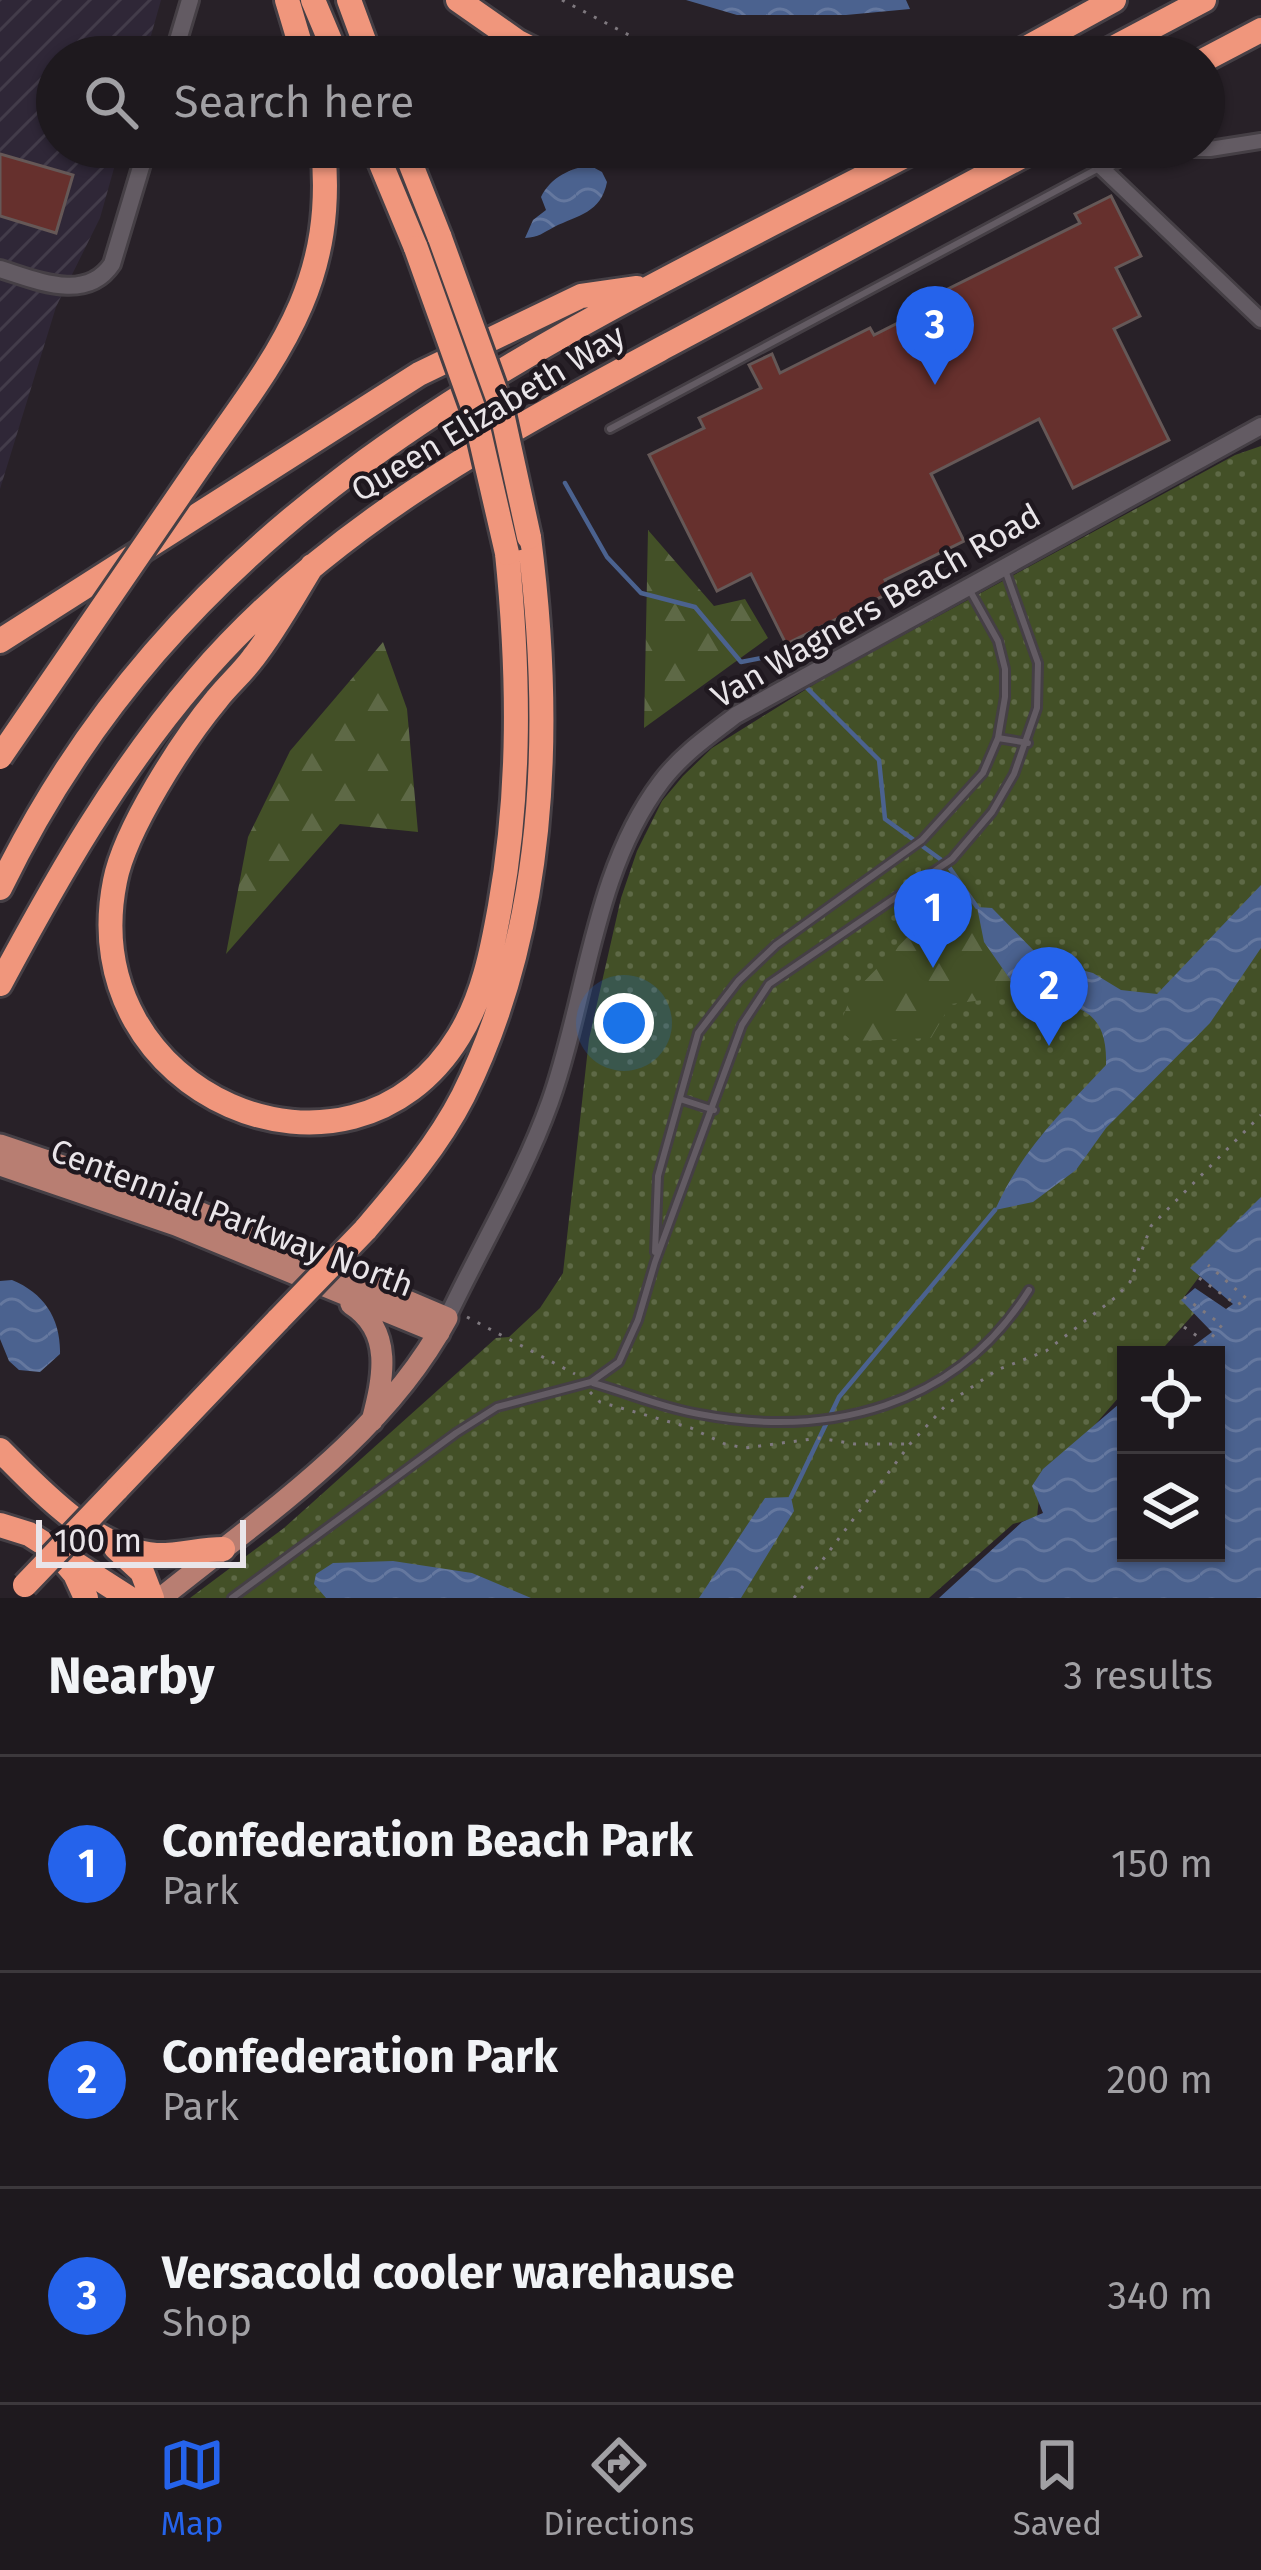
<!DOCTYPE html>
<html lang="en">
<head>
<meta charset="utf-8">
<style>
	:root { --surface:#1e191e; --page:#2b262b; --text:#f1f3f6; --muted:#a1a0a4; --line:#3c383c; --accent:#2563eb }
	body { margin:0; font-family:"Fira Sans",sans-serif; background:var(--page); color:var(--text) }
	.controls { position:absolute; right:36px; bottom:36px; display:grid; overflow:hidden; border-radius:0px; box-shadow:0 3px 9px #0004 }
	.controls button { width:108px; height:108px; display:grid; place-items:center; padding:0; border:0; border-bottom:3px solid var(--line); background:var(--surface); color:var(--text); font:60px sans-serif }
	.scale { position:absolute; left:36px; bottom:30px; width:210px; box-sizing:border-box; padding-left:12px; border:6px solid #e9e5e9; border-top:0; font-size:33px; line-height:42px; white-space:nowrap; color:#e9e5e9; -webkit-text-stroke:9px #1f181f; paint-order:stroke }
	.you { position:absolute; left:624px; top:1023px; width:42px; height:42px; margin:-30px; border:9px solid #fff; border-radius:50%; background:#1a73e8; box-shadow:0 0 0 18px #1a73e833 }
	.badge { display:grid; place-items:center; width:78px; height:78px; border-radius:50%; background:var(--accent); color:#fff; font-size:39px; font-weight:700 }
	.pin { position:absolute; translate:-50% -99px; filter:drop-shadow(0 3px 6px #0008) }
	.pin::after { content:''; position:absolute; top:63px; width:42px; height:36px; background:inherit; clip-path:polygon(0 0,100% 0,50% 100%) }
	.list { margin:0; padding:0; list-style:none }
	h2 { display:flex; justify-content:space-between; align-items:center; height:156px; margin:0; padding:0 48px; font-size:51px }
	h2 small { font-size:39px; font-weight:400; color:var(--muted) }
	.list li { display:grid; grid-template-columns:78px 1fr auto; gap:36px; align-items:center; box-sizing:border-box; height:216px; padding:0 48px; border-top:3px solid var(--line) }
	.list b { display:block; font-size:45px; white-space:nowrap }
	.list p { margin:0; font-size:39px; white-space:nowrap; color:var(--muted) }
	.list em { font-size:39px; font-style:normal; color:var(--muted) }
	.icon { flex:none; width:66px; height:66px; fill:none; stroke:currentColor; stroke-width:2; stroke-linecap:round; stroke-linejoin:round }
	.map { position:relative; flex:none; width:1261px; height:1598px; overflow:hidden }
	.search { position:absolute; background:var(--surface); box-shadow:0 3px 9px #0004; left:36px; right:36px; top:36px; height:132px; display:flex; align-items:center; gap:30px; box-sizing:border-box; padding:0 42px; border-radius:66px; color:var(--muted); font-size:45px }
	.sheet { height:804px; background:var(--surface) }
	nav { display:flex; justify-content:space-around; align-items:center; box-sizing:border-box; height:168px; border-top:3px solid var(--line); background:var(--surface); font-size:33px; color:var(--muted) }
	nav a { display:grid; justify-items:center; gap:6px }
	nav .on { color:var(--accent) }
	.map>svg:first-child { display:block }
</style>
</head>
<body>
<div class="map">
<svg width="1261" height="1598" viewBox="0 0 1261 1598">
	<defs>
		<pattern id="industrial-furrows" width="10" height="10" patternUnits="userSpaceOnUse" patternTransform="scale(3)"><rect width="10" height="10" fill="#2f2737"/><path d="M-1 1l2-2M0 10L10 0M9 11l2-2" fill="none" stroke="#433c4a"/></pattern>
		<pattern id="grass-dots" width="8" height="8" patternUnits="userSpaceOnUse" patternTransform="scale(3)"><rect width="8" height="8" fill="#435027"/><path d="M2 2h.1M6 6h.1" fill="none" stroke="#5e6946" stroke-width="1.8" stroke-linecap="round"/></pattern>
		<pattern id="forest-firs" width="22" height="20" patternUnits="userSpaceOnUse" patternTransform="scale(3)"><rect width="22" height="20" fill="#435027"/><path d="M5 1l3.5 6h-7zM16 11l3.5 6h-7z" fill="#5e6946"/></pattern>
		<pattern id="water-waves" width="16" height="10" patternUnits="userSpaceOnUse" patternTransform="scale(3)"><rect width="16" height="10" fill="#4b628f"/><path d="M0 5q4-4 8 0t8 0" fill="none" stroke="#65789f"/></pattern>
	</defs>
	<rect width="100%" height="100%" fill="#282128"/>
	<path fill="url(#industrial-furrows)" d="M0,0H161L145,57H57V147H120L100,218L56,307L0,489Z"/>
	<path fill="url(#grass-dots)" d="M1261,446V1212L1208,1265L1184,1297L1198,1309L1157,1355H1126V1389L1040,1488L1037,1517L1013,1524L929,1598H190L284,1528L496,1338L509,1337L540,1308L563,1273L589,1039L621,898L637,851L662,801L683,776L712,748L826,677L1235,455Z"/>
	<path fill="url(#forest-firs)" d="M648,530L714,606L745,599L768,638L644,728Z
		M383,642L407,709L418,832L340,824L226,954L248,837L290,751Z
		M977,907L984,942L1021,995L951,1004L931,1038L852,1041L838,1029L852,994L924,920Z"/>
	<path fill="url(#water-waves)" d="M686,0H906L910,9L846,15H737Z
		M591,166L602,172L607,182C601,213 578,215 554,227C543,233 539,237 525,238L533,220L546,210L541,197C550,178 571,167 591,166Z
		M1261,885V948L1210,1023L1106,1128L1076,1170L1033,1202L995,1210C1022,1149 1061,1113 1106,1065C1108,1002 1070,1006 1021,995L984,942L977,907L992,908L1043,960L1093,973L1121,990L1157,994Z
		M1261,1197V1598H939L1022,1522L1043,1513L1032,1486L1043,1469L1126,1398V1553H1216V1355H1181L1212,1332L1181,1300L1195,1288L1226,1309L1233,1304L1190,1268Z
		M12,1280C44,1293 61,1319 60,1354L40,1372L19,1370L9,1361L0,1339V1281Z
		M791,1497L794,1511L741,1598H699L765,1498Z
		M393,1561L472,1573L531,1598H326L314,1584L316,1574L333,1563Z"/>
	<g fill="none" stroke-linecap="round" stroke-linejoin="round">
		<path stroke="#4b628f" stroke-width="4.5" d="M565,483L607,557L641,593L695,607L741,662L777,655L796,676
			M804,685L879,760L885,819L947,864L977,907
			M791,1497L839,1397L995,1210"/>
	</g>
	<path fill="#66302d" stroke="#655857" stroke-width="3" d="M0,154L73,175L56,233L0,216Z
		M1111,196L1141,256L1116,268L1140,316L1114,329L1169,440L1073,488L1039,419L931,474L964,541L885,580L891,592L786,644L751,574L717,591L649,455L704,428L699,418L761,388L749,365L772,354L780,373L870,328L874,335L947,298L944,291L1080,223L1075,214Z"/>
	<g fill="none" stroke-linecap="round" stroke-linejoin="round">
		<defs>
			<path id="service" d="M610,429L1099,168
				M998,738L1028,743
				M680,1099L714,1110
				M655,1252L658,1176L698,1033L738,981L776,945L922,840L983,773L998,738L1005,697V669L998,641L969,589
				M593,1383C628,1393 663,1408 699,1414C829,1439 956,1407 1029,1290
				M232,1598L456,1433L497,1407L591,1382L619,1362L638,1320L655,1262L742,1025L769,984L952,859L992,812L1014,774L1037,708L1038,663L1005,570"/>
			<path id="minor" d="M1261,141L1210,149H1140L1101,167L1261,320"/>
			<path id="tertiary" d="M173,57L190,0
				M0,269C36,280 86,303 112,264L147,147
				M447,1318C481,1246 523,1177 550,1102C587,998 593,872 661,782C681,755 710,735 736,715L1261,426"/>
			<path id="primary" d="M0,1145L196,1211L447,1318C383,1437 265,1514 161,1598
				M0,1165L176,1225L439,1333
				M351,1304C394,1331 383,1379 372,1421"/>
			<path id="motorway" d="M287,0L304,57
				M313,0L337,57
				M349,0L370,57
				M458,0L518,42L548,57
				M1010,57L1114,0
				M1096,57L1204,0
				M1204,60L1261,30
				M374,147L416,248
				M404,147L440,238
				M200,465C275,358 337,287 323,147
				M312,566C293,597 275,630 253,658C242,673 228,685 217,699C183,740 125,829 115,881C72,1095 350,1214 459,1036C483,997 492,951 500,906C521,788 519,672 507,553
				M0,641L419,374L581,296L637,288
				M0,888C193,490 552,339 922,147
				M0,984C58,876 117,772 197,679C328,526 495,438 670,344C793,278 916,212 1039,147
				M365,1230C401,1188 438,1145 463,1096C548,925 553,723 529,537
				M0,1450C41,1491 95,1550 156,1555C178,1556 200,1549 223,1549
				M116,1490L279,1319
				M0,1525L29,1534L129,1598
				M116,1548L142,1572L152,1598
				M63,1560L75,1574L86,1598"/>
		</defs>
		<use href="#service" stroke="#453f45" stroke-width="12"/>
		<use href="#minor" stroke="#453f45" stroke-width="20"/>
		<use href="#tertiary" stroke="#453f45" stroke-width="22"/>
		<use href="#primary" stroke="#453f45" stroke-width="27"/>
		<use href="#motorway" stroke="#453f45" stroke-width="30"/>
		<path stroke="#7f797f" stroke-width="3" stroke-dasharray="3 9" stroke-linecap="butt" d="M562,0L644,43L686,57
			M1199,1278L1237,1305L1247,1299L1208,1265
			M467,1317L575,1374
			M1184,1327L1207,1343L1222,1325L1184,1297
			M590,1392L600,1402L691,1428L725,1444L745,1448L819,1438L855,1444H909
			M794,1598L910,1444L947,1404L997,1370L1046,1351L1116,1297L1130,1282L1151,1226L1261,1115"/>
		<use href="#service" stroke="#635b63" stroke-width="6"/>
		<use href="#minor" stroke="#635b63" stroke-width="14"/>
		<use href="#tertiary" stroke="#635b63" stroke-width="16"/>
		<use href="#primary" stroke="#b87e72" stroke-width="21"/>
		<use href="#motorway" stroke="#f0967c" stroke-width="24"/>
		<defs>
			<path id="motorway-bridge" d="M440,238L500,404L529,537
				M416,248L474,410L507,553
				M0,757L200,465
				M279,1319L365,1230
				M25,1585L116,1490"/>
		</defs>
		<use href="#motorway-bridge" stroke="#453f45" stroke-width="30" stroke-linecap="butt"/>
		<use href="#motorway-bridge" stroke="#f0967c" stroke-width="24"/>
	</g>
	<g text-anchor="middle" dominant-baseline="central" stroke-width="9" stroke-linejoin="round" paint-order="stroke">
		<g font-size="33" fill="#e9e5e9" stroke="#1f181f">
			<text transform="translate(488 413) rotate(-31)">Queen Elizabeth Way</text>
			<text transform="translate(876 606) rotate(-30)">Van Wagners Beach Road</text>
			<text transform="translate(232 1218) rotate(21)">Centennial Parkway North</text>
		</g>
	</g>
</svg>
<div class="controls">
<button><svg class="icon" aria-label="locate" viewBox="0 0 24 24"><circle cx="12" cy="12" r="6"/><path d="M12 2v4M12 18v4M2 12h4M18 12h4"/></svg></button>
<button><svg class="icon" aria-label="layers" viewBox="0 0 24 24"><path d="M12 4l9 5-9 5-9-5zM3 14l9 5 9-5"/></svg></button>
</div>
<div class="scale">100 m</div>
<div class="you"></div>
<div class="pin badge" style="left:933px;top:968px">1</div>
<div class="pin badge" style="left:1049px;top:1046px">2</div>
<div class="pin badge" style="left:935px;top:385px">3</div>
<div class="search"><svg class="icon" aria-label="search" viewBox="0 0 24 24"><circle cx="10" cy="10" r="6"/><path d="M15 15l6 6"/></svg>Search here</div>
</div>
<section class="sheet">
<h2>Nearby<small>3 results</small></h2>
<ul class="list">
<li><span class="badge">1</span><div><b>Confederation Beach Park</b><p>Park</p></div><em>150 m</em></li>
<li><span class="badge">2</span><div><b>Confederation Park</b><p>Park</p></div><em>200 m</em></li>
<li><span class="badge">3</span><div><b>Versacold cooler warehause</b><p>Shop</p></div><em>340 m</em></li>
</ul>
</section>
<nav>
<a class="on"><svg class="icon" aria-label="map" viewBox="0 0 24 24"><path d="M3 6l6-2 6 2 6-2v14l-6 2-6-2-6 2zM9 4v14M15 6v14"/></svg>Map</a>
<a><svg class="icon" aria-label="directions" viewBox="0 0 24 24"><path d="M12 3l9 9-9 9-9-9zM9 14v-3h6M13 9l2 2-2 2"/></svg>Directions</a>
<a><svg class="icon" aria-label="saved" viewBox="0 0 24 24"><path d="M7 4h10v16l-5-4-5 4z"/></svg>Saved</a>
</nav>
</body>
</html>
